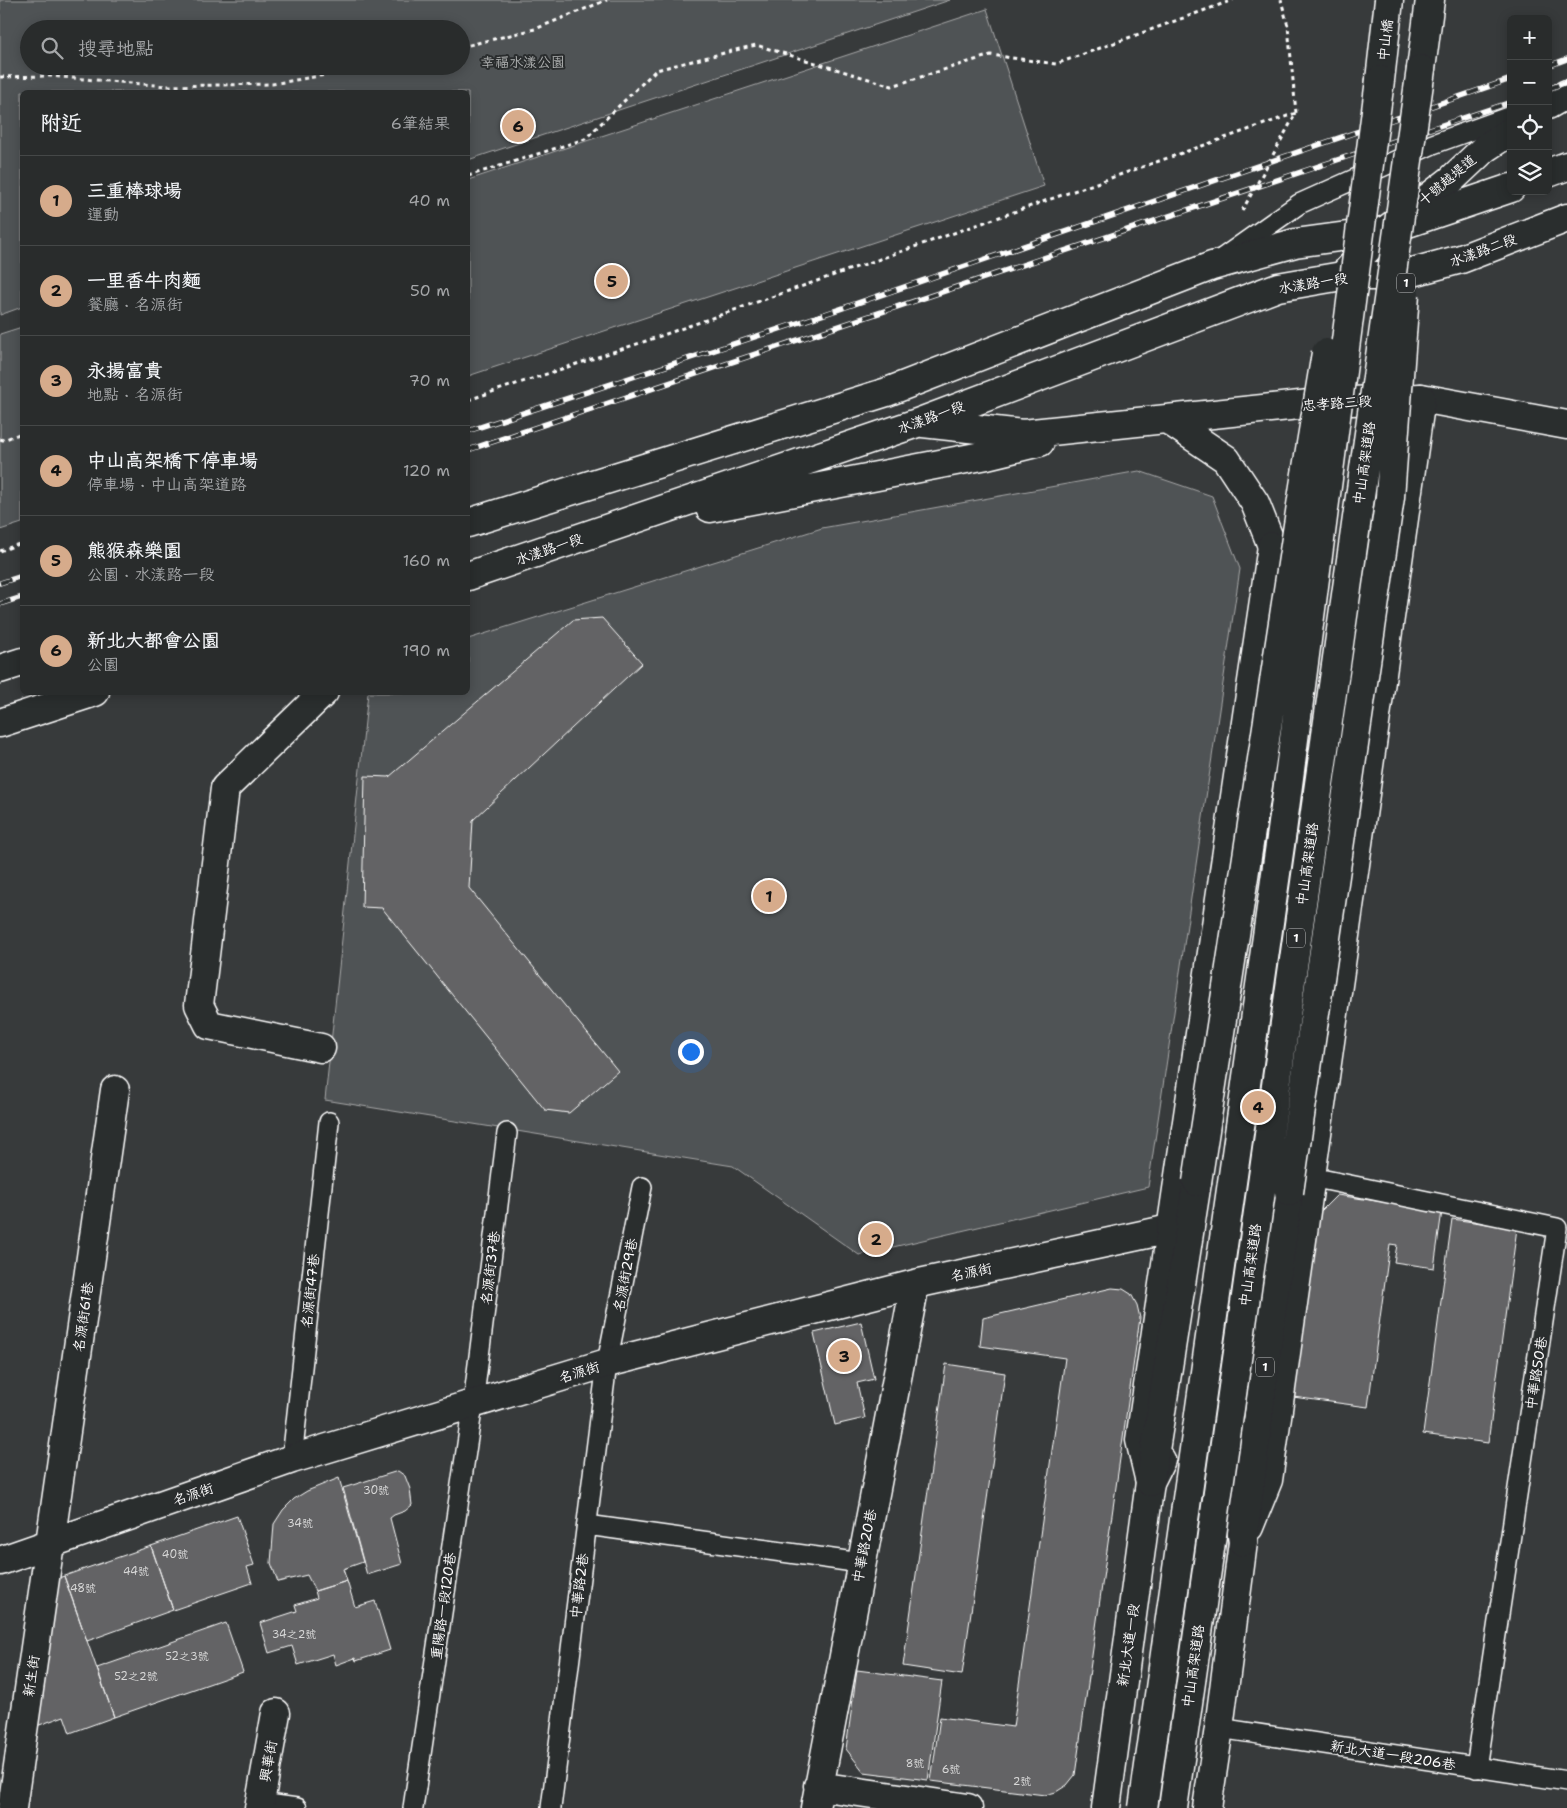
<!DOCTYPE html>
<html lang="zh-TW">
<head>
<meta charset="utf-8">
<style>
	:root { --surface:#292c2c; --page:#313434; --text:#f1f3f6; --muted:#a5a7a9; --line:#454848; --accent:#d6ab8b }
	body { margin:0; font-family:"Shantell Sans","LXGW WenKai TC",sans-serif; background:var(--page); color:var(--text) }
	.controls { position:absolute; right:15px; top:15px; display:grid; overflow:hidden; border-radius:8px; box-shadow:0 2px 12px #0003 }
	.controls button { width:45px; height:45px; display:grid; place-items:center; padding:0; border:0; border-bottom:1px solid var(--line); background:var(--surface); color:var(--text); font:25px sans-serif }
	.you { position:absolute; left:690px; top:1051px; width:18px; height:18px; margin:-12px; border:4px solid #fff; border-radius:50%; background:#1a73e8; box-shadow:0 0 0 8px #1a73e833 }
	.badge { display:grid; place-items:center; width:32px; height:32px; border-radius:50%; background:var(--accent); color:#111; font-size:16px; font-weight:700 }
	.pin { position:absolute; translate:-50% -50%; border:2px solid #fff; box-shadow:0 1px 5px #0006 }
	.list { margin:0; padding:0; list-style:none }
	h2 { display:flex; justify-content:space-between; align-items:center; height:65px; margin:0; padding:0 20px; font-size:21px }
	h2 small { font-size:16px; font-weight:400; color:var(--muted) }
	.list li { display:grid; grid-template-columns:32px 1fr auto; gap:15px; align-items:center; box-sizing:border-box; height:90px; padding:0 20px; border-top:1px solid var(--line) }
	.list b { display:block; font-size:19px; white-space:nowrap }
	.list p { margin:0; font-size:16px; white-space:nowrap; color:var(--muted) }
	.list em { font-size:16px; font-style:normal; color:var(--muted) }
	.icon { flex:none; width:28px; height:28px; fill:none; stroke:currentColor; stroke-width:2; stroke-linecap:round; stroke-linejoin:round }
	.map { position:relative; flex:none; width:1567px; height:1808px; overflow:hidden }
	.search { position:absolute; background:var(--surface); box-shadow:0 2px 12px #0003; left:20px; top:20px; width:450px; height:55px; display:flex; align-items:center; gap:12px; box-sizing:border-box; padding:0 18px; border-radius:28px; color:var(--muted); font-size:19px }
	.panel { position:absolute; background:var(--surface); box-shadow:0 2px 12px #0003; left:20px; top:90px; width:450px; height:605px; border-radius:8px }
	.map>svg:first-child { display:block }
</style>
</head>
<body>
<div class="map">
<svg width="1567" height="1808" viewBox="0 0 1567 1808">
	<rect width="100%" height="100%" fill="#373a3b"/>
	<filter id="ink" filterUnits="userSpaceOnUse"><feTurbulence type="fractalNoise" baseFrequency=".02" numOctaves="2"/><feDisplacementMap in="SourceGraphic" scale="10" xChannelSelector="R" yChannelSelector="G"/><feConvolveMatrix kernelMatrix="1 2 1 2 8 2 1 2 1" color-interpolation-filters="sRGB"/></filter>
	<g filter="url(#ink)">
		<path fill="#505354" stroke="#a8a9aa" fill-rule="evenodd" d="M0,0H950L468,160V92H22V307L0,315ZM29,29H461V66H29Z
			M987,9L1044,186L468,376V180Z
			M22,327V523L0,530V334Z
			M1139,471L1212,496L1240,569L1148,1187L859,1255L733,1166L325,1100L368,693L468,692V639L822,528Z"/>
		<path fill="#636465" stroke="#fff" d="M602,618L642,663L473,820L469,888L618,1071L569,1113L545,1110L382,908L362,907L365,776L389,777L573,620Z
			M1337,1195L1442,1211L1434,1268L1394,1262L1397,1245L1390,1244L1368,1407L1293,1397L1319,1213Z
			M1452,1219L1517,1228L1488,1443L1423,1434Z
			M1112,1288L1123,1289L1131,1294L1137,1305L1140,1318L1075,1775L1067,1785L1056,1792L1045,1795L931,1781L940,1717L1013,1727L1065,1358L980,1346L983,1318Z
			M861,1322L874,1379L857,1383L865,1418L835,1425L814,1333Z
			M946,1364L1005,1373L962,1675L903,1666Z
			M398,1471L405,1476L410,1489L412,1505L405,1511L394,1515L390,1518L402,1564L367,1575L343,1488Z
			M339,1478L363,1562L343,1569L347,1581L315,1591L307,1575L278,1582L271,1563L274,1524L283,1510L294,1499L307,1491Z
			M237,1516L254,1565L247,1567L252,1583L173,1610L151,1546Z
			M151,1546L173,1610L87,1641L64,1576Z
			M64,1576L114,1717L70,1733L64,1716L34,1727L56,1579Z
			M347,1581L355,1607L375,1601L390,1650L356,1661L355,1658L336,1665L333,1654L298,1665L292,1646L269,1653L260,1623L297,1611L295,1605L317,1598L315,1591Z
			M226,1623L243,1672L114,1717L97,1668Z
			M857,1670L942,1681L928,1780L864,1772L846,1749Z"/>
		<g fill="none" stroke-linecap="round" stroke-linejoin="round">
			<defs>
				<path id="service" d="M1224,257L1299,204L1433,144L1511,116
					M1311,1177L1557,1228L1476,1768
					M292,1459L329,1122
					M587,1525L861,1563
					M1219,1728L1567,1781
					M260,1803L297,1808
					M413,1808L473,1404L507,1133
					M551,1808L607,1363L642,1187"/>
				<path id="minor" d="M1548,105L1567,94
					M1389,228L1451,180L1485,148L1511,131
					M321,1048L209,1025L199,1005L225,788L324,692
					M0,1561L292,1459L607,1363L915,1284L1170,1229
					M818,1786L968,1808
					M12,1808L115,1090
					M259,1808L276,1713
					M815,1808L915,1284"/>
				<path id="tertiary" d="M1548,173L1567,166
					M1168,420L1226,459L1255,503L1272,546L1277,570
					M923,423L1023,434L1328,402L1421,398L1567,425
					M710,508L987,455L1040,442
					M468,523L887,392L1212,266L1295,243L1384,231L1511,188
					M468,576L917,423L1278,287L1342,276H1398L1461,259L1567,218
					M0,669L22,662
					M0,723L95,692"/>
				<path id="primary" d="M1347,271L1384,231
					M1150,1482L1140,1440L1272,546
					M1249,1527L1268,1480L1421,398
					M1106,1808L1150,1482L1161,1460
					M1207,1808L1219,1728L1243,1542L1234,1478L1240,1432"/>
				<path id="trunk" d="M1421,69L1430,0
					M1380,80L1389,0
					M1150,1482L1197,1182
					M1243,1542L1271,1316L1289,1192"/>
			</defs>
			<use href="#service" stroke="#fff" stroke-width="22"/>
			<use href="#minor" stroke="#fff" stroke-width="31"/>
			<use href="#tertiary" stroke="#fff" stroke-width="31"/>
			<use href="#primary" stroke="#fff" stroke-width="31"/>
			<use href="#trunk" stroke="#fff" stroke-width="31"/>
			<path stroke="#fff" stroke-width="3" stroke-dasharray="4 4" stroke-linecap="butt" d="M461,47L535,29L607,0
				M0,77L49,76L166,86L272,84L379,66
				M468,176L585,139L656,70L756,45L892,86L991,55L1056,64L1233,0
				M1242,211L1296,113L1288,26L1281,0
				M468,400L646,341L1296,113
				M0,439L3,440L22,433
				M0,551L22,543"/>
			<use href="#service" stroke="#2a2d2e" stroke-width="19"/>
			<use href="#minor" stroke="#2a2d2e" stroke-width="28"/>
			<use href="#tertiary" stroke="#2a2d2e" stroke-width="28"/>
			<use href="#primary" stroke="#2a2d2e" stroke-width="28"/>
			<use href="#trunk" stroke="#2a2d2e" stroke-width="28"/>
			<defs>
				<path id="rail" d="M1548,66L1567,59
					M1548,89L1567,82
					M468,431L840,309L1511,79
					M468,450L1511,102
					M0,583L22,576
					M0,604L22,597"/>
			</defs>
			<use href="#rail" stroke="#fff" stroke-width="5.5"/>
			<use href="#rail" stroke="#2a2d2e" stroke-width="4" stroke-dasharray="11" stroke-linecap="butt"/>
			<defs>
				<path id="trunk-bridge" d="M1197,1182L1304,486L1326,353
					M1289,1192L1390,497L1405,294
					M1143,1808L1282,831L1380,80
					M1173,1808L1421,69"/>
			</defs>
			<use href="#trunk-bridge" stroke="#fff" stroke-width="31" stroke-linecap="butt"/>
			<use href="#trunk-bridge" stroke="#2a2d2e" stroke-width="28"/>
		</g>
	</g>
	<g text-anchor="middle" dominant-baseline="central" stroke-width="4" stroke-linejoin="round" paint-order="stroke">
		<g font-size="11" fill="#d8d8d8">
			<text x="376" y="1490">30號</text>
			<text x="300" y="1523">34號</text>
			<text x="175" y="1554">40號</text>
			<text x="136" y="1571">44號</text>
			<text x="83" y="1588">48號</text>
			<text x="294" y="1634">34之2號</text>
			<text x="187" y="1656">52之3號</text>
			<text x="136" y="1676">52之2號</text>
			<text x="915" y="1763">8號</text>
			<text x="951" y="1769">6號</text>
			<text x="1022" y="1781">2號</text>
		</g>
		<g fill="#2a2d2e" stroke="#bfc0c0" stroke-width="1">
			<rect x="1397" y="273.5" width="18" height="19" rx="4"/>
			<rect x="1287" y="928.5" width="18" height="19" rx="4"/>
			<rect x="1256" y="1357.5" width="18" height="19" rx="4"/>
		</g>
		<g font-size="12" font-weight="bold" fill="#fff">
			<text x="1406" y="283">1</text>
			<text x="1296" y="938">1</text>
			<text x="1265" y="1367">1</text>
		</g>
		<g font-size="14" fill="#fff" stroke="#2a2d2e">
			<text transform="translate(1385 40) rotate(-83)">中山橋</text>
			<text transform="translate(1447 180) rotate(-40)">十號越堤道</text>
			<text transform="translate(1483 250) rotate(-20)">水漾路二段</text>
			<text transform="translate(1313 283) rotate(-9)">水漾路一段</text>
			<text transform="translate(1337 403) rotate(-4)">忠孝路三段</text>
			<text transform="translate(931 417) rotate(-20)">水漾路一段</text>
			<text transform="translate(1364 463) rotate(-82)">中山高架道路</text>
			<text transform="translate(549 549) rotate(-19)">水漾路一段</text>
			<text transform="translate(1307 864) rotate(-82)">中山高架道路</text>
			<text transform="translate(1250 1265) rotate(-82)">中山高架道路</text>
			<text transform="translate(490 1268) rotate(-83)">名源街37巷</text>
			<text transform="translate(971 1272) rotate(-12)">名源街</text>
			<text transform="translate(625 1275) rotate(-79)">名源街29巷</text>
			<text transform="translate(310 1291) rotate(-84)">名源街47巷</text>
			<text transform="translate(83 1317) rotate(-82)">名源街61巷</text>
			<text transform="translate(579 1372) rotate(-17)">名源街</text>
			<text transform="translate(1536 1373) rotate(-81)">中華路50巷</text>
			<text transform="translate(193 1494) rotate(-19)">名源街</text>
			<text transform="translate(864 1546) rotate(-79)">中華路20巷</text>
			<text transform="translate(579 1586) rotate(-83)">中華路2巷</text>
			<text transform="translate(443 1606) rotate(-82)">重陽路一段120巷</text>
			<text transform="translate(1128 1645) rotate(-82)">新北大道一段</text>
			<text transform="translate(1193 1666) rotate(-82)">中山高架道路</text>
			<text transform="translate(31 1676) rotate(-82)">新生街</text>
			<text transform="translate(1393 1755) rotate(9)">新北大道一段206巷</text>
			<text transform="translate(268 1761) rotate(-80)">興華街</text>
		</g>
		<g font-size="14" fill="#b0b2b2" stroke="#2a2d2e">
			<text x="523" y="62">幸福水漾公園</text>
		</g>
	</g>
</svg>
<div class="controls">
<button>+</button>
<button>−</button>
<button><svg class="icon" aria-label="locate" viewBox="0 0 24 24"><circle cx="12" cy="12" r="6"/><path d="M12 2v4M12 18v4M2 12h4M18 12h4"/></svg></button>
<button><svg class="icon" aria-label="layers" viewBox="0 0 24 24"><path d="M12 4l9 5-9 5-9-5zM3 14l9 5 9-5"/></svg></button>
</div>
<div class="you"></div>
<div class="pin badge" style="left:769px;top:896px">1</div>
<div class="pin badge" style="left:876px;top:1239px">2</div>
<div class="pin badge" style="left:844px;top:1356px">3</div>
<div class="pin badge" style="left:1258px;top:1107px">4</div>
<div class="pin badge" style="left:612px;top:281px">5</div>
<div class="pin badge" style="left:518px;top:126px">6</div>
<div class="search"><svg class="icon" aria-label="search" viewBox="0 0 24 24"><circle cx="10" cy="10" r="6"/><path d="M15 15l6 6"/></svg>搜尋地點</div>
<section class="panel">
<h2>附近<small>6筆結果</small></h2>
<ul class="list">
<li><span class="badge">1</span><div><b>三重棒球場</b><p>運動</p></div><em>40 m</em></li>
<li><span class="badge">2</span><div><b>一里香牛肉麵</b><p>餐廳 · 名源街</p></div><em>50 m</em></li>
<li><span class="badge">3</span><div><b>永揚富貴</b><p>地點 · 名源街</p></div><em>70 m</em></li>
<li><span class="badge">4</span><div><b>中山高架橋下停車場</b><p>停車場 · 中山高架道路</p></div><em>120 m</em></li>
<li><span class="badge">5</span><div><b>熊猴森樂園</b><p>公園 · 水漾路一段</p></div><em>160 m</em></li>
<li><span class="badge">6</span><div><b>新北大都會公園</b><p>公園</p></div><em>190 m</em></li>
</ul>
</section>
</div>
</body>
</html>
